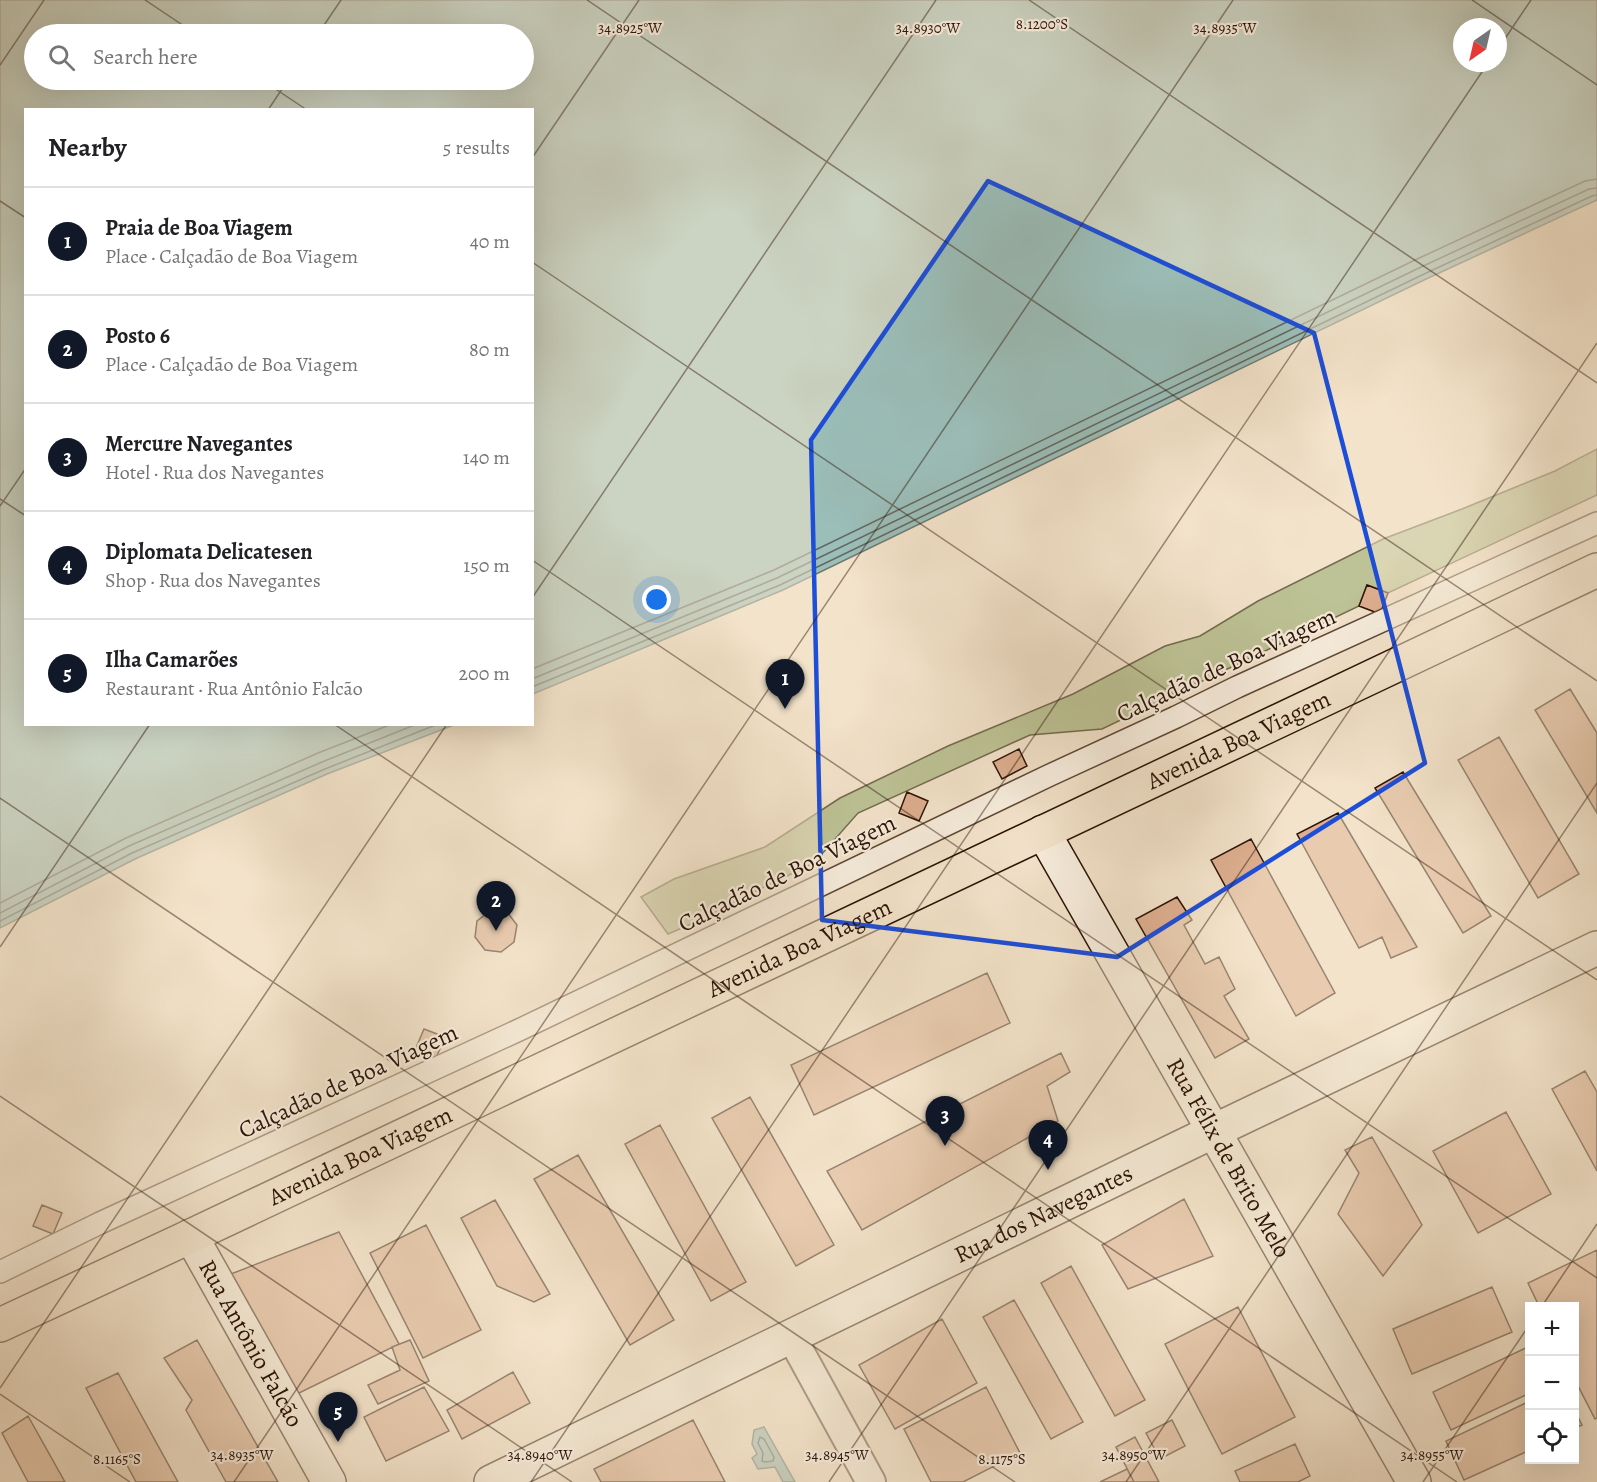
<!DOCTYPE html>
<html lang="en">
<head>
<meta charset="utf-8">
<style>
	:root { --surface:#fff; --page:#f2f2f2; --text:#202124; --muted:#757577; --line:#e0e0e0; --accent:#111827 }
	body { margin:0; font-family:Alegreya,serif; background:var(--page); color:var(--text) }
	.controls { position:absolute; right:18px; bottom:18px; display:grid; overflow:hidden; border-radius:0px; box-shadow:0 6px 24px #0002 }
	.controls button { width:54px; height:54px; display:grid; place-items:center; padding:0; border:0; border-bottom:2px solid var(--line); background:var(--surface); color:var(--text); font:30px sans-serif }
	.compass { position:absolute; left:1453px; top:18px; width:54px; height:54px; border-radius:50%; background:var(--surface); box-shadow:0 6px 24px #0002; rotate:214deg }
	.you { position:absolute; left:657px; top:600px; width:21px; height:21px; margin:-15px; border:4px solid #fff; border-radius:50%; background:#1a73e8; box-shadow:0 0 0 9px #1a73e833 }
	.badge { display:grid; place-items:center; width:39px; height:39px; border-radius:50%; background:var(--accent); color:#fff; font-size:20px; font-weight:700 }
	.pin { position:absolute; translate:-50% -50px; filter:drop-shadow(0 2px 3px #0008) }
	.pin::after { content:''; position:absolute; top:32px; width:21px; height:18px; background:inherit; clip-path:polygon(0 0,100% 0,50% 100%) }
	.list { margin:0; padding:0; list-style:none }
	h2 { display:flex; justify-content:space-between; align-items:center; height:78px; margin:0; padding:0 24px; font-size:26px }
	h2 small { font-size:20px; font-weight:400; color:var(--muted) }
	.list li { display:grid; grid-template-columns:39px 1fr auto; gap:18px; align-items:center; box-sizing:border-box; height:108px; padding:0 24px; border-top:2px solid var(--line) }
	.list b { display:block; font-size:22px; white-space:nowrap }
	.list p { margin:0; font-size:20px; white-space:nowrap; color:var(--muted) }
	.list em { font-size:20px; font-style:normal; color:var(--muted) }
	.icon { flex:none; width:33px; height:33px; fill:none; stroke:currentColor; stroke-width:2; stroke-linecap:round; stroke-linejoin:round }
	.map { position:relative; flex:none; width:1597px; height:1482px; overflow:hidden }
	.search { position:absolute; background:var(--surface); box-shadow:0 6px 24px #0002; left:24px; top:24px; width:510px; height:66px; display:flex; align-items:center; gap:15px; box-sizing:border-box; padding:0 21px; border-radius:33px; color:var(--muted); font-size:22px }
	.panel { position:absolute; background:var(--surface); box-shadow:0 6px 24px #0002; left:24px; top:108px; width:510px; height:618px; border-radius:0px }
	.map>svg:first-child { display:block }
</style>
</head>
<body>
<div class="map">
<svg width="1597" height="1482" viewBox="0 0 1597 1482">
	<rect width="100%" height="100%" fill="#f3e3cb"/>
	<filter id="stains"><feTurbulence type="fractalNoise" baseFrequency=".00333" numOctaves="4"/><feColorMatrix values="0 0 0 0 .2 0 0 0 0 .09 0 0 0 0 .02 0 0 0 .5 -.17"/></filter>
	<radialGradient id="worn" r=".72"><stop offset=".6" stop-color="#630" stop-opacity="0"/><stop offset="1" stop-color="#630" stop-opacity=".3"/></radialGradient>
	<path fill="#bdc396" stroke="#746b4e" stroke-width="1.5" d="M1597,449V495L1388,593L1367,585L1359,606L1102,729L1030,735L858,813L814,863L758,890L703,919L668,934L641,897L674,879L765,847L840,798L948,746L1073,694L1165,646L1200,636L1258,601L1383,539L1462,509L1555,471Z"/>
	<path fill="#9bbeb9" stroke="#6e7a71" stroke-width="1.5" fill-rule="evenodd" d="M0,0H1597V200L1424,280L783,590L533,694L532,110H26V724L454,725L327,774L135,859L0,928ZM1462,27H1498V63H1462ZM34,34H524V80H34Z
		M764,1427L795,1482H783L775,1467L758,1469L752,1458L757,1454L752,1444L754,1430Z"/>
	<g fill="none" stroke-linecap="round" stroke-linejoin="round">
		<path stroke="#636860" stroke-width="1.5" d="M532,669L774,570L1415,260L1585,181L1597,179
			M532,679L777,578L1419,268L1589,189L1597,188
			M532,687L780,585L1422,275L1592,196L1597,195
			M0,903L126,838L318,753L392,724
			M0,913L129,846L322,762L417,724
			M0,921L132,853L325,769L438,724
			M760,1437L764,1439L774,1457L773,1461L765,1462L762,1461L763,1453L758,1443Z"/>
	</g>
	<path fill="#deaf90" stroke="#2b1306" stroke-width="1.5" d="M1367,585L1388,593L1380,614L1359,606Z
		M1570,689L1597,733V813L1535,710Z
		M1499,737L1579,874L1538,898L1458,760Z
		M1019,749L1027,766L1002,779L993,762Z
		M1403,772L1491,916L1463,933L1375,788Z
		M907,792L928,801L919,821L899,813Z
		M1338,813L1417,947L1391,958L1382,937L1359,948L1297,834Z
		M1251,839L1335,993L1296,1016L1211,860Z
		M1177,897L1192,920L1184,925L1205,964L1219,957L1235,989L1224,996L1249,1039L1215,1058L1136,919Z
		M490,911L507,912L517,925L514,942L501,952L485,950L475,937L477,921Z
		M987,973L1010,1023L814,1115L791,1065Z
		M424,1029L445,1037L436,1058L415,1050Z
		M1061,1053L1070,1072L1047,1086L1058,1121L862,1230L827,1171Z
		M1585,1071L1597,1092V1171L1552,1089Z
		M750,1097L834,1245L796,1266L712,1118Z
		M1506,1112L1551,1194L1478,1233L1433,1151Z
		M660,1125L746,1282L711,1301L625,1144Z
		M1372,1137L1422,1225L1383,1276L1338,1214L1359,1173L1345,1150Z
		M578,1155L674,1320L630,1345L534,1179Z
		M1184,1199L1213,1256L1128,1289L1102,1245Z
		M495,1200L550,1294L534,1302L497,1286L461,1218Z
		M42,1205L62,1213L53,1234L33,1226Z
		M426,1225L481,1330L423,1358L370,1253Z
		M339,1232L399,1344L295,1395L231,1274Z
		M1597,1250V1418L1595,1419L1574,1378V1306H1539L1528,1283Z
		M1071,1266L1145,1400L1115,1416L1041,1283Z
		M1492,1287L1512,1332L1412,1374L1393,1329Z
		M1014,1300L1083,1422L1051,1439L983,1317Z
		M1238,1307L1295,1417L1222,1454L1165,1344Z
		M942,1319L977,1383L895,1429L859,1365Z
		M197,1340L278,1482H226L186,1410L192,1400L164,1358Z
		M410,1340L429,1381L378,1404L368,1385L400,1370L392,1347Z
		M1528,1347L1530,1393L1451,1430L1433,1392Z
		M513,1372L530,1403L462,1439L447,1410Z
		M118,1373L178,1482H136L86,1388Z
		M424,1387L449,1431L386,1461L364,1417Z
		M986,1387L1020,1453L963,1482H931L904,1429Z
		M1530,1401V1450L1464,1480L1446,1441Z
		M1574,1409L1582,1425L1574,1428Z
		M28,1416L65,1482H28L2,1433Z
		M693,1420L725,1482H601L594,1469Z
		M1172,1420L1185,1446L1160,1459L1146,1433Z
		M1135,1437L1159,1482H1134L1116,1447Z
		M1295,1444L1310,1476L1298,1482H1240L1235,1471Z
		M1127,1469L1134,1482H1100Z"/>
	<g fill="none" stroke-linecap="round" stroke-linejoin="round">
		<defs>
			<path id="pedestrian" d="M0,1272L100,1223L519,1030L1048,776L1176,717L1237,687L1597,523"/>
			<path id="minor" d="M791,1336L871,1482"/>
			<g id="secondary">
				<path id="s1" d="M1043,832L1414,1482"/>
				<path id="s2" d="M191,1236L329,1482"/>
				<path id="s3" d="M491,1482L1214,1131L1597,948"/>
			</g>
			<g id="primary">
				<path id="s4" d="M0,1325L191,1236L1597,570"/>
			</g>
		</defs>
		<use href="#pedestrian" stroke="#5d4737" stroke-width="24"/>
		<use href="#minor" stroke="#5d4737" stroke-width="32"/>
		<use href="#secondary" stroke="#2b1306" stroke-width="36"/>
		<use href="#primary" stroke="#2b1306" stroke-width="36"/>
		<use href="#pedestrian" stroke="#f7eddd" stroke-width="21"/>
		<use href="#minor" stroke="#f7eddd" stroke-width="28"/>
		<use href="#secondary" stroke="#f7eddd" stroke-width="33"/>
		<use href="#primary" stroke="#f3e3cb" stroke-width="33"/>
	</g>
	<path d="M0 0H1597V1482H0ZM988,181L1314,333L1425,763L1117,957L822,920L811,440Z" fill="#f3e3cb" fill-opacity=".55" fill-rule="evenodd"/>
	<path fill="none" stroke="#1d4ed8" stroke-width="4.5" stroke-linejoin="round" d="M988,181L1314,333L1425,763L1117,957L822,920L811,440Z"/>
	<path fill="none" stroke="#2b1306" stroke-width="1.5" stroke-opacity="0.45" d="M145,0L196,34M587,0L1597,681M1029,0L1597,383M1472,0L1597,85M318,34L341,0M1498,49L1531,0M0,65L44,0M262,80L307,110M268,110L288,80M532,158L639,0M0,201L26,218M532,262L1597,980M0,499L26,516M0,506L26,468M532,560L1597,1278M532,598L936,0M334,724L1457,1482M0,798L1015,1482M0,947L150,724M0,1096L572,1482M1542,1306L1597,1224M0,1388L447,724M0,1394L130,1482M234,1482L1233,0M531,1482L1488,63M829,1482L1597,343M1126,1482L1597,783M1423,1482L1530,1324"/>
	<g text-anchor="middle" dominant-baseline="central" stroke-width="4.5" stroke-linejoin="round" paint-order="stroke">
		<g font-size="24" fill="#2b1306" stroke="#f7eddd">
			<text transform="translate(1226 665) rotate(-25)">Calçadão de Boa Viagem</text>
			<text stroke="none"><textPath href="#s4" startOffset="1370">Avenida Boa Viagem</textPath></text>
			<text transform="translate(787 873) rotate(-26)">Calçadão de Boa Viagem</text>
			<text stroke="none"><textPath href="#s4" startOffset="884">Avenida Boa Viagem</textPath></text>
			<text transform="translate(348 1081) rotate(-25)">Calçadão de Boa Viagem</text>
			<text stroke="none"><textPath href="#s4" startOffset="398">Avenida Boa Viagem</textPath></text>
			<text stroke="none"><textPath href="#s1" startOffset="375">Rua Félix de Brito Melo</textPath></text>
			<text stroke="none"><textPath href="#s3" startOffset="614">Rua dos Navegantes</textPath></text>
			<text stroke="none"><textPath href="#s2" startOffset="123">Rua Antônio Falcão</textPath></text>
		</g>
	</g>
	<g font-size="15" text-anchor="middle" fill="#2b1306" stroke="#f7eddd" stroke-width="4.5" stroke-linejoin="round" paint-order="stroke">
		<text x="1042" y="29">8.1200°S</text>
		<text x="630" y="33">34.8925°W</text>
		<text x="928" y="33">34.8930°W</text>
		<text x="1225" y="33">34.8935°W</text>
		<text x="242" y="1460">34.8935°W</text>
		<text x="540" y="1460">34.8940°W</text>
		<text x="837" y="1460">34.8945°W</text>
		<text x="1134" y="1460">34.8950°W</text>
		<text x="1432" y="1460">34.8955°W</text>
		<text x="117" y="1464">8.1165°S</text>
		<text x="1002" y="1464">8.1175°S</text>
	</g>
	<rect width="100%" height="100%" filter="url(#stains)"/>
	<rect width="100%" height="100%" fill="url(#worn)"/>
</svg>
<div class="controls">
<button>+</button>
<button>−</button>
<button><svg class="icon" aria-label="locate" viewBox="0 0 24 24"><circle cx="12" cy="12" r="6"/><path d="M12 2v4M12 18v4M2 12h4M18 12h4"/></svg></button>
</div>
<svg class="compass" viewBox="-18 -18 36 36"><path d="M0-13l5 13h-10z" fill="#e53935"/><path d="M0 13l5-13h-10z" fill="#757577"/></svg>
<div class="you"></div>
<div class="pin badge" style="left:785px;top:709px">1</div>
<div class="pin badge" style="left:496px;top:931px">2</div>
<div class="pin badge" style="left:945px;top:1146px">3</div>
<div class="pin badge" style="left:1048px;top:1170px">4</div>
<div class="pin badge" style="left:338px;top:1442px">5</div>
<div class="search"><svg class="icon" aria-label="search" viewBox="0 0 24 24"><circle cx="10" cy="10" r="6"/><path d="M15 15l6 6"/></svg>Search here</div>
<section class="panel">
<h2>Nearby<small>5 results</small></h2>
<ul class="list">
<li><span class="badge">1</span><div><b>Praia de Boa Viagem</b><p>Place · Calçadão de Boa Viagem</p></div><em>40 m</em></li>
<li><span class="badge">2</span><div><b>Posto 6</b><p>Place · Calçadão de Boa Viagem</p></div><em>80 m</em></li>
<li><span class="badge">3</span><div><b>Mercure Navegantes</b><p>Hotel · Rua dos Navegantes</p></div><em>140 m</em></li>
<li><span class="badge">4</span><div><b>Diplomata Delicatesen</b><p>Shop · Rua dos Navegantes</p></div><em>150 m</em></li>
<li><span class="badge">5</span><div><b>Ilha Camarões</b><p>Restaurant · Rua Antônio Falcão</p></div><em>200 m</em></li>
</ul>
</section>
</div>
</body>
</html>
